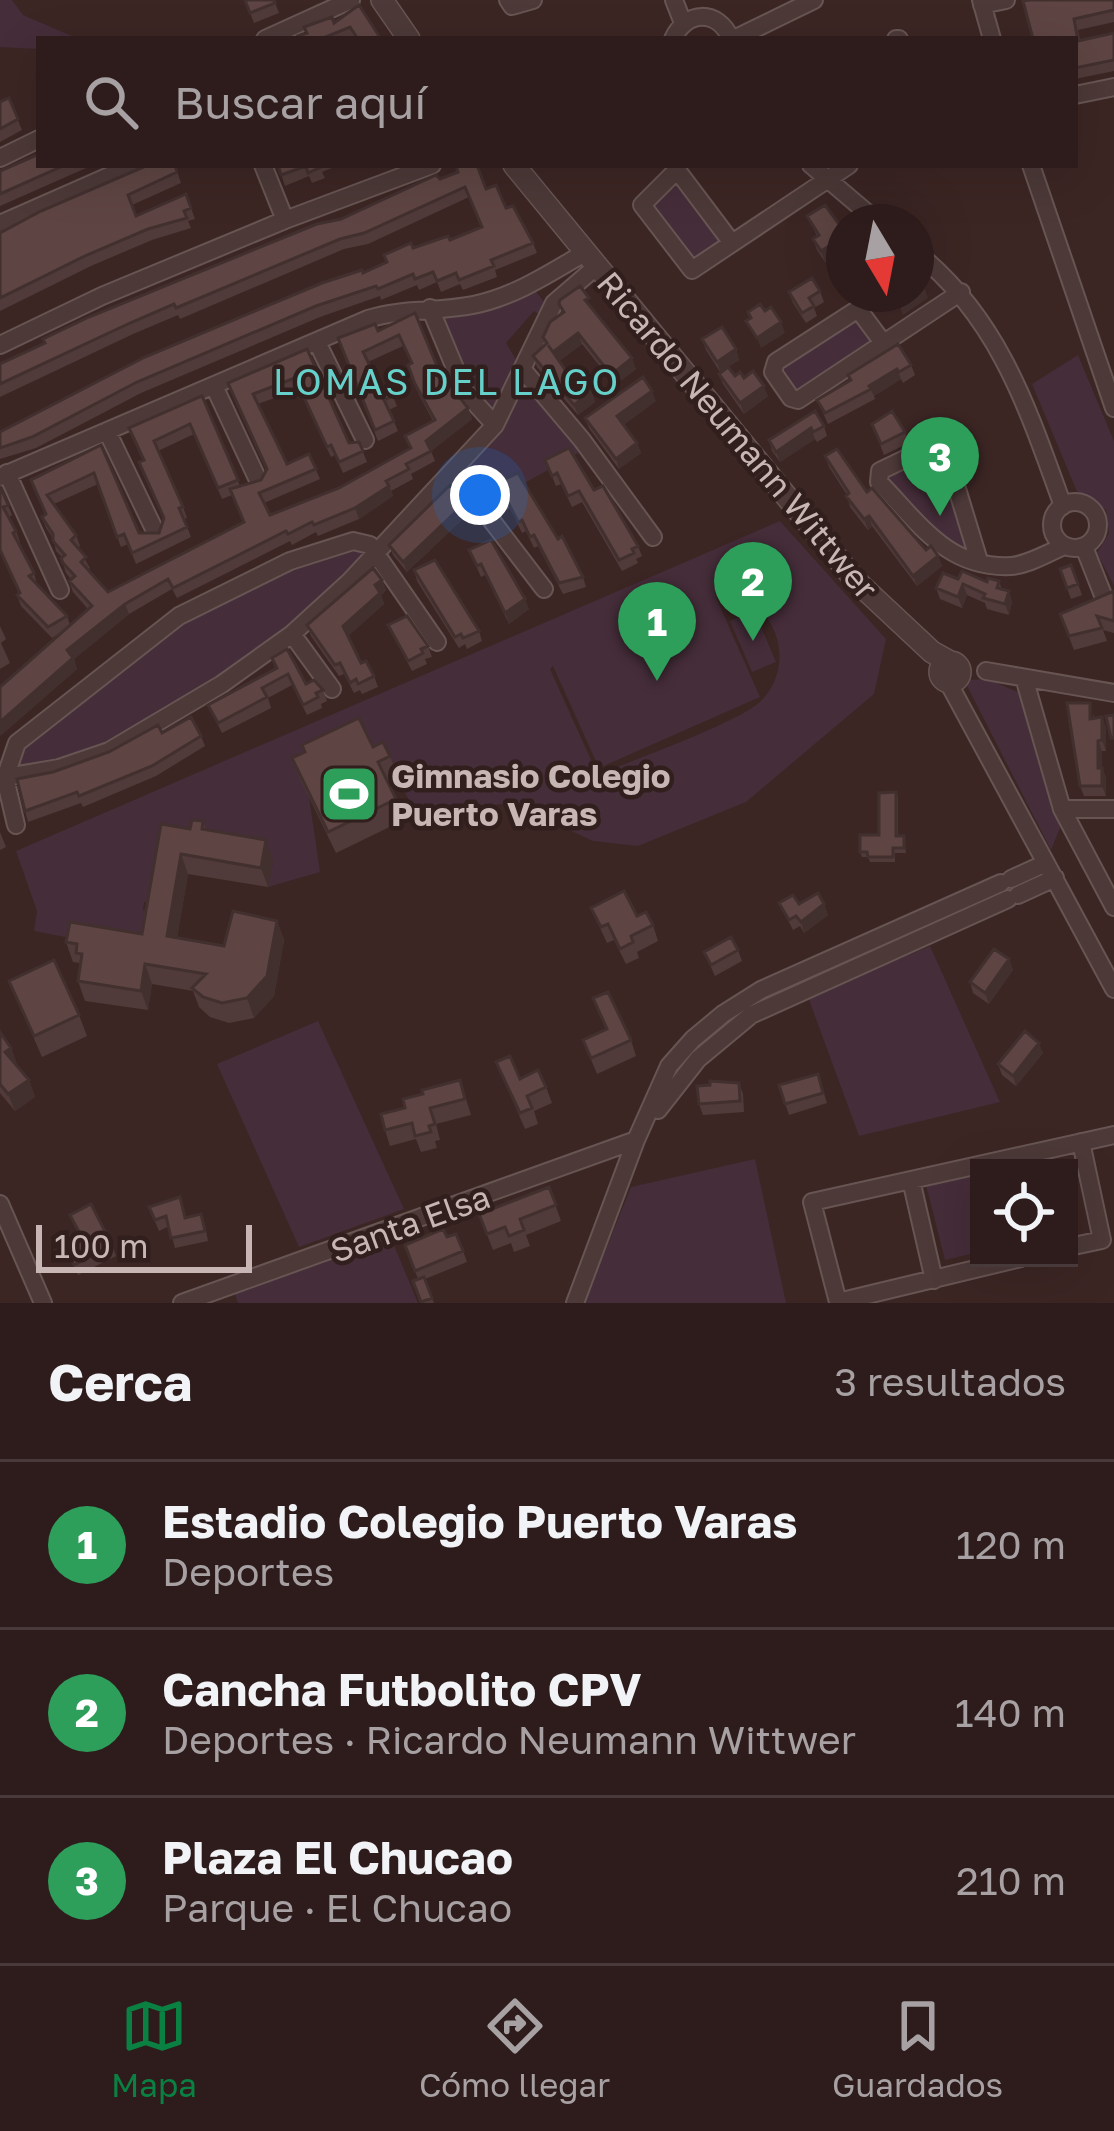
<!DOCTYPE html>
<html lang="es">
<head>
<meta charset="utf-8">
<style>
	:root { --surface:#2d1c1b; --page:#352524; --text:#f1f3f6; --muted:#a7a1a3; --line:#483a3a; --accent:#0b8043 }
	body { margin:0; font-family:"Golos Text",sans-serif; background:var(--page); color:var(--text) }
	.controls { position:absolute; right:36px; bottom:36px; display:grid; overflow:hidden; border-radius:0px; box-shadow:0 12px 48px #0002 }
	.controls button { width:108px; height:108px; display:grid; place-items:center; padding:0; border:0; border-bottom:3px solid var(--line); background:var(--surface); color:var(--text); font:60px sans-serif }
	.compass { position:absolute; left:826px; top:204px; width:108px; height:108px; border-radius:50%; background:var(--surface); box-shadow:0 12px 48px #0002; rotate:170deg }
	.scale { position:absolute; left:36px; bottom:30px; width:216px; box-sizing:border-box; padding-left:12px; border:6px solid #c7b6b3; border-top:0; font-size:33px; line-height:42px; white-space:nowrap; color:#c7b6b3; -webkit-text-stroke:9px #311f1d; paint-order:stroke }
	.you { position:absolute; left:480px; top:495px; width:42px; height:42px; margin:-30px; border:9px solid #fff; border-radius:50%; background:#1a73e8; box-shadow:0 0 0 18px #1a73e833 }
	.badge { display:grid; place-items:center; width:78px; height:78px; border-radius:50%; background:var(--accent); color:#fff; font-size:39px; font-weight:700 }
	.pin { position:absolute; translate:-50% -99px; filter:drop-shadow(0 3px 6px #0008) }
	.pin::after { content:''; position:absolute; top:63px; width:42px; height:36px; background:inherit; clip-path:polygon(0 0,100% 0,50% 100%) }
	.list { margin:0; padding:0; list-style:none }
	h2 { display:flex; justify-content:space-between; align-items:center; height:156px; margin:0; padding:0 48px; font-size:51px }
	h2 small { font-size:39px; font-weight:400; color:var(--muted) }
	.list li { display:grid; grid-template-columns:78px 1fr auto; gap:36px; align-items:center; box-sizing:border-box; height:168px; padding:0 48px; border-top:3px solid var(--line) }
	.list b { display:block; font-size:45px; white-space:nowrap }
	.list p { margin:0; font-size:39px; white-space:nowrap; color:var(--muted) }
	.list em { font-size:39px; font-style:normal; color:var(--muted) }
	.icon { flex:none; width:66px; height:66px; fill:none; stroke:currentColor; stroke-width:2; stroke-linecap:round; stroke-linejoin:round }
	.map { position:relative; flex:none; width:1114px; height:1303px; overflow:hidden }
	.search { position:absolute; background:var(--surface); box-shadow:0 12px 48px #0002; left:36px; right:36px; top:36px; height:132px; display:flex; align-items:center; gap:30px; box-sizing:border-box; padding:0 42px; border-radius:0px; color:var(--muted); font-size:45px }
	.sheet { height:660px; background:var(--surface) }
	nav { display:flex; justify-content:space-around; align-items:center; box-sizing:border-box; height:168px; border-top:3px solid var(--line); background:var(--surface); font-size:33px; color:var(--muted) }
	nav a { display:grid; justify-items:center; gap:6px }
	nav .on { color:var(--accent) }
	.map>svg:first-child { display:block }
</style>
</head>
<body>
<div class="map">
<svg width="1114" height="1303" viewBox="0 0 1114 1303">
	<rect width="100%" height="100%" fill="#3c2624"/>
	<path fill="#452d39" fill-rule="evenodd" d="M0,0H12L23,15L79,39H39V49L0,47Z
		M677,172L729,243L692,268L644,205Z
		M534,289L545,303L540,315L534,311L506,343L518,363L494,416L472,387L439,316L491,310Z
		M854,316L874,346L799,395L780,363Z
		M1078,355L1114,441V586L1097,553L1109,533L1106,510L1078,494L1032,384Z
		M525,378L582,451L487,504L461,471Z
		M934,450L942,454L972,554L953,551L886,481L884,474Z
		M780,521L886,639L874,694L746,802L638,846L593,841L517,806L499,804L425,827L402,788L309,797L320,872L268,887L273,861L209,849L158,902H144L143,910L156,911L149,953L34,931L37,911L16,851ZM715,595C737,594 758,604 770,623C785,647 782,679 762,700C742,721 643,756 611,770L596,771L550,669L553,666L599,768L760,697Z
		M353,545H376L283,636L88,755L10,771L20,746L181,620L291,565Z
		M754,610L776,662L752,672L730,621Z
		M988,679L1022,694L1062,823L1051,850L964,680Z
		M930,946L1000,1102L859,1136L808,997Z
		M318,1021L404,1209L299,1247L217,1064Z
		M755,1159L786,1303H584L631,1187Z
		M977,1169L979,1252L945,1260L925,1181Z
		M391,1238L418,1303H238L235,1294Z"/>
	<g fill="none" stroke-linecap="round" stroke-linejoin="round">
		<defs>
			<path id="minor" d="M508,0L512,6L533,0
				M674,0L683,23
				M981,0L992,39
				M982,5L1006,0
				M265,39L351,0
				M673,39C686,10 718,9 731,39
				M734,39L814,0
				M896,39H899
				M1075,95L1114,87
				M0,158L39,139
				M263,165L285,220
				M811,165L878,222
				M1031,165L1114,408
				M0,224L134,165
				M732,243L677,170L642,205L692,270L849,165
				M916,252C999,318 1028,409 1063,506
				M430,308L465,392L495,425
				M317,342L365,440
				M884,344L861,313L855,311L776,362L773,372L791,398L798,400L961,292
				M0,345L102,296L285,220L432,165
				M523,370L582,440L653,537
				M214,386L258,480
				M107,431L156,533
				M453,470L544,589
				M7,473L60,590
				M0,477L368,319C403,308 438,312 473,305C514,297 550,273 586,252
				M1052 525a23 23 0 1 1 46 0a23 23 0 1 1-46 0Z
				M1084,547L1103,595
				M979,561L944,446L936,444L880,471L879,482C919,523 947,569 1011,566C1028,565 1049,552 1065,546
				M292,634L332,689
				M986,671L1114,693
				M1025,681L1062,809L1114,907
				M948,682L1114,989
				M0,778L59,768L109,751L222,684L292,634L349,582L495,425L554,303L597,266
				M1062,809H1114
				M16,825L5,778L17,743L179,616L290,561L353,541L370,545L437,642
				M1011,879L1046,863
				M1018,895L1055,878
				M658,1110L698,1059L751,1015L1008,899
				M911,1180L934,1280
				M0,1204L43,1303
				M1069,1247L1102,1240L1081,1142
				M1021,1258L838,1302L812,1202L1114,1135
				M182,1303L636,1140
				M575,1303L636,1140L669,1066L693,1039L723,1014L761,990L1001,883"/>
			<path id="tertiary" d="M382,0L409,39
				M514,165L856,581L932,652L952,663
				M940 672a10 10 0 1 1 20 0a10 10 0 1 1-20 0Z"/>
		</defs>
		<use href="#minor" stroke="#675553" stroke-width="20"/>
		<use href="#tertiary" stroke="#675553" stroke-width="24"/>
		<use href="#minor" stroke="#4c3938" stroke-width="16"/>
		<use href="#tertiary" stroke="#4c3938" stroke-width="21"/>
	</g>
	<path fill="#513b3a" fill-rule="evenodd" d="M245,0H274L279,13L254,23Z
		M1114,0V22L1078,30L1080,40L1114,33V71L1075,79V39H1033Z
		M334,23L381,39H299Z
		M9,98L22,130L0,142V102Z
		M39,165H93L0,206V171Z
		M175,165L181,183L132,205L136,216L186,194L195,219L188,221L191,228L152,240L91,266L0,311V233Z
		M278,165H339L322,172L325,178L312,183L309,176L285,186Z
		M440,179L486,189L506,208L533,243L537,253L495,270L497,277L463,290L460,284L441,292L437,282L419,290L417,285L381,300L380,296L320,317L141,393L36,448L0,459V432L363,273L413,248L450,240L481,227L469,197L368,244L344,249L180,319L178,315L133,334L0,397V364Z
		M807,216L844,231V263L838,254L825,262L817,250L813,239L817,236Z
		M820,291L824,302L814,308L817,316L806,323L793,303L789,292Z
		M559,304L592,309L636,369L615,385L582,344L559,361L571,378L591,391L595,402L578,415L537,367L533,356L545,344L543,337L562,313Z
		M415,313L439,371L468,408L472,419L431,451L435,461L411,474L413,479L391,491L393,496L359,519L318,536L316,532L292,545L290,541L177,598L172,589L129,614L74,659L77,669L0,736L65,630L52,638L21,606L17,595L20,593L0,553V486L12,515L9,517L16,531L20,542L18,543L34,573L37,584L67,616L70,625L88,609L73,592L69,581L71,579L66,573L61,558L62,557L56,551L53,538L46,528L42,517L45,514L31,480L101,445L139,533H159L164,520L143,460L129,428L202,396L240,486L261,480L266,470L232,394L307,349L349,443L359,442L367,462L343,473L335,455L331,457L299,389L258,404L287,464L309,454L320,479L264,503L270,515L339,488L410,449L405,436L433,421L419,395L408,365L411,364L403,346L368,362L381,388L388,385L397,406L389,410L398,431L378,441L338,338L378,331ZM194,434L222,499L232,495L243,523L108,592L88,570L90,568L78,548L80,546L76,535L54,504L98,484L121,547L128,544L136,564L191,537L184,519L187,518L183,507L158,451Z
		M702,339L736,349L739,360L728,367L735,376L744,378L768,396L744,414L723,384L719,374L720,372L706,350Z
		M911,365L915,375L903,383L901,379L874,396L875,399L828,424L817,400Z
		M656,401L623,425L637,443L641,453L619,469L589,428L585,418Z
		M872,424L905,432L909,443L884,455Z
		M824,426L827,436L817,442L815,439L780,462L772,451L769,440Z
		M825,456L867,492L926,550L938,556L942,566L917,586L872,526L868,530L850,507L847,495L829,467Z
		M545,460L594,490L638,546L642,556L636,559L638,563L622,571L582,502L572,507L561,484L556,486Z
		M494,484L583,577L586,587L563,594L538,546L534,548L526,531L522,533L510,508L505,511Z
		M469,513L407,572L393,555L389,545Z
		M469,550L529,609L509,624L485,575L481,577Z
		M1071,565L1082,595L1071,599L1060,569Z
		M414,570L479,631L482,641L467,649L465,644L459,648L417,581Z
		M958,579L987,582L999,581L1002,590L1009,591L1012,602L1009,615L987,609L985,603L967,595L962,608L940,599L936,588Z
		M382,580L386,590L381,595L384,604L348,636L361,663L374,676L378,687L362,694L360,690L354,693L344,674L339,676L311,636L307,625Z
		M1114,591V633L1103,630L1107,641L1074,650L1060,614Z
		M388,625L428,646L432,657L425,659L427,664L412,671Z
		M0,626L6,639L1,643L10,663L0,669Z
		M272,658L306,684L323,690L327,701L321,704L322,708L307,715L292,685L268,698L271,708L222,733L208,705L275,669Z
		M1094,713V719L1102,717L1106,728V751H1102V768L1106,778V796H1084L1080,786Z
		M162,733L201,736L205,746L156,776L83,807L81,803L28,822L25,811L53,772Z
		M373,747L390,756L398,777L388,782L404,820L336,853L300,779L292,758Z
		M896,792L898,798V836H904L906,853H895V862H870L868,857H862L860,852L879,835Z
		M203,821L206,830L273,860L268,887L188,874L177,938L224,946L277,921L284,940L274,996L254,1018L229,1023L210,1017L199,1007L193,991L152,984L148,1010L85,1001L78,981L80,965V963L73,962L66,942L142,934L190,829Z
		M0,832L6,847L0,850Z
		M779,903L824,904L828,915L804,933L800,926L793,930Z
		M591,908L637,916L653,925L658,941L637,952L639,958L626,964L614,940L607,943Z
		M738,950L742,961L715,976L704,952Z
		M1009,959L1013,970L989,1004L973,993L970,982Z
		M9,981L79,1015L87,1036L42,1057Z
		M593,998L631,1040L636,1056L597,1074L583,1040L606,1030Z
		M0,1032L11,1048L17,1065L29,1080L35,1097L15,1111L0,1093Z
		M1043,1053L1016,1086L1002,1075L998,1064Z
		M496,1062L520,1079L546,1087L552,1103L534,1111L538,1124L525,1129Z
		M818,1074L827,1103L789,1115L779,1085Z
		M460,1080L471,1115L436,1124L440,1140L435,1141L437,1148L421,1152L416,1139L390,1146L385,1130L405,1108L423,1094Z
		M739,1083L743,1094L744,1112L703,1115L699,1104Z
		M549,1187L561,1221L526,1235L530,1246L514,1252L511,1243L493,1250L479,1214Z
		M180,1197L186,1218L205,1225L208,1241L175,1248L169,1226L159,1231L149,1207Z
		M70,1215L112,1245L116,1256L78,1275L62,1241L78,1232Z
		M447,1237L463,1251L467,1262L425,1279L434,1303H421L413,1281L418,1279L405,1245Z"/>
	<path fill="#42302f" d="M834,243L838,254L825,262L821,251Z
		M924,287L928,298L903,315L899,304Z
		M781,322L785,333L761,348L757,338Z
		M578,333L582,344L557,362L553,352Z
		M736,349L739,360L720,372L717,362Z
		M632,358L636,369L615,385L611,375Z
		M897,369L901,379L874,396L869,386Z
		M764,386L768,396L744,414L740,403Z
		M591,391L595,402L578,415L574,405Z
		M652,391L656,401L621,427L617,416Z
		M468,408L472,419L430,452L426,441Z
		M811,428L815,439L780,462L776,452Z
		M637,443L641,453L619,469L616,459Z
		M389,486L393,496L359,519L355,508Z
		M465,503L469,513L407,572L403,562Z
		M869,516L872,526L868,530L864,519Z
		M938,556L942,566L917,586L913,576Z
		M382,580L386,590L381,595L384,604L347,637L343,626L375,585Z
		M963,584L967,595L962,608L958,597Z
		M1009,591L1012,602L1009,615L1005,604Z
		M525,599L529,609L509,624L505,613Z
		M125,604L129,614L74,659L77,669L0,736V722L67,650Z
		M1102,717L1106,728V751L1102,740Z
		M1098,741L1102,751V779L1098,768Z
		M1102,768L1106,778V796L1102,786Z
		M266,840L273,860L268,887L261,868Z
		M181,854L188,874L174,956L167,936Z
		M824,904L828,915L804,933L801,922Z
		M277,921L284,940L274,996L254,1018L247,998Z
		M1009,959L1013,970L989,1004L985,993Z
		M145,964L152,984L148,1010L141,991Z
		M1039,1043L1043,1053L1016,1086L1013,1076Z
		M11,1048L17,1065L5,1052Z
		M29,1080L35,1097L15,1111L8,1094Z"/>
	<path fill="#5e4543" stroke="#42302f" stroke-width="3" d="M245,0H274L275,3L250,13Z
		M1029,0H1114V10L1074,19L1078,41L1114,33V60L1075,68V39H1033L1023,1Z
		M359,5L381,39H358L350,27L321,39H299L298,36L307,33L304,27L332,17L334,23Z
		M9,98L18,119L0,129V102Z
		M39,154V165H65L0,194V171Z
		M148,165H175L177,172L128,195L136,216L186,194L191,208L184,211L187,218L148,229L87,255L0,298V233L41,211Z
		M278,165H320L321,167L308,173L306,166L281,175Z
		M458,165H477L486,189L496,185L506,208L513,206L533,243L491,260L494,266L459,280L456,273L437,281L433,272L415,279L413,274L378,289L376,286L316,306L137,382L32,437L0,448V432L145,357L322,283L362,270L363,273L387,262L384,255L411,243L413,248L448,236L450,240L482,227L465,187L364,233L340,239L176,308L174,304L130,323L0,384V364L45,343L43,339L89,317L317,224L341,219L436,175L440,179L458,172L456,166Z
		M825,205L844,231V258L834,243L821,251L813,239L819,235L807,216Z
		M916,276L924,287L916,293Z
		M812,278L820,291L809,298L814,306L802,313L789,292Z
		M580,286L589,298L585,300L632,358L611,375L578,333L553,352L548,345L571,378L579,372L591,391L574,405L533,356L547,343L543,337L550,322L564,312L559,304L560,300Z
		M892,294H914L899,304Z
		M760,304L765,311L771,307L781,322L757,338L746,321L751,318L748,312Z
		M415,313L439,371L468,408L426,441L431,451L406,464L409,469L386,481L389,486L355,508L314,525L312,522L288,534L286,531L173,588L168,579L125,604L67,650L73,658L0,722V687L92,606L69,581L75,576L63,563L61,558L65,555L53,541V534L42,517L46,514L31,480L101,445L139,533H159L164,518L139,462L144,460L129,428L202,396L238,480L218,488L190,424L154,441L183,507L179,508L187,527L132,553L124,534L117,537L94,473L47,495L76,535L71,540L86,557L81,562L108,592L244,522L230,489L261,480L267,469L228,383L307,349L349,443L359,442L363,451L339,462L331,445L327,447L295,378L253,394L287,464L309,454L316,469L259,493L270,515L339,488L411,448L405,436L435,420L415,384L408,365L412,363L399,335L363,352L381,388L388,385L393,396L384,400L394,421L375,430L338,338L375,324L378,331Z
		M722,327L736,349L717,362L702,339Z
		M898,344L911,365L899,372L897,369L869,386L871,389L825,413L817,400L851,380L848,375Z
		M728,367L735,376L740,372L744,378L753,371L764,386L740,403L719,374Z
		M643,377L652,391L617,416L637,443L616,459L585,418Z
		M815,411L824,426L813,432L811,428L776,452L769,440Z
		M892,411L905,432L881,444L872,424Z
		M569,448L594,490L603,486L638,546L632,549L634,553L619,560L579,491L568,496L557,473L552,476L545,460Z
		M837,449L867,492L872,488L926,550L931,546L938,556L913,576L869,516L864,519L846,496L849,493L825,456Z
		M518,473L558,539L562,536L583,577L559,583L534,535L530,537L522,520L518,522L506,498L501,500L494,484Z
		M450,485L465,503L403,562L389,545Z
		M0,486L8,505L3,507L16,531L13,533L34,573L29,576L67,616L48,627L17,595L20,593L0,550Z
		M491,540L525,599L505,613L481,564L477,566L469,550Z
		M435,560L479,631L463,638L461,634L455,637L414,570Z
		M1071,565L1078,584L1067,588L1060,569Z
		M373,568L382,580L375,585L380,593L343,626L361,663L366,661L374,676L358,684L356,679L350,683L340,663L335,665L307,625Z
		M962,571L987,582L988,578L999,581L997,588L1009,591L1005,604L983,598L985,594L963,584L958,597L936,588L943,573L958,579Z
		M1114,591V621L1097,616L1102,628L1069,636L1060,614Z
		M407,616L428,646L421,649L423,653L408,661L388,625Z
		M287,649L306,684L314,680L323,690L316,693L318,697L303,705L288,674L262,688L267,697L218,723L208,705L277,668L272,658Z
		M1067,703H1090V719L1102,717V740L1098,741V768H1102V786H1080Z
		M1114,715V738H1111L1106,716Z
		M191,717L201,736L152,766L79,796L77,792L25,811L17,779L53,772L109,752L158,725L162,733Z
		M359,718L373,747L383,742L390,756L378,762L396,799L328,832L292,758L305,752L302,745Z
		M896,792V836H904V848H893V857H868L867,852H860V835H879V793Z
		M192,820L203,821L202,829L266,840L261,868L181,854L167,936L224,946L233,911L277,921L267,976L247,998L222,1003L203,997L192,988L206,974L145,964L141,991L78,981L82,954L76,953L77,944L66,942L70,922L142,934L161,824L190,829Z
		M624,891L637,916L646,912L653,925L631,936L633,942L620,949L608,924L601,927L591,908Z
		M818,893L824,904L801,922L796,916L789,920L779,903L793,895L799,904Z
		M731,937L738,950L711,965L704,952Z
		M994,949L1009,959L985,993L970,982Z
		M54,960L79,1015L34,1036L9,981Z
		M608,992L631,1040L591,1058L583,1040L607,1029L593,998Z
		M1025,1031L1039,1043L1013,1076L998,1064Z
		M0,1032L11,1048L5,1052L29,1080L8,1094L0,1084Z
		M510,1056L520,1079L538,1070L546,1087L527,1096L532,1108L520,1113L496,1062Z
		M818,1074L823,1093L785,1104L779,1085Z
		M460,1080L465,1099L430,1108L435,1124L429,1126L431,1132L415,1136L412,1123L385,1130L381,1114L405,1108L403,1099L423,1094L422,1090Z
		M710,1081L739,1083L740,1101L699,1104L697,1086L710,1085Z
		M549,1187L556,1205L520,1219L524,1230L509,1236L505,1227L487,1234L479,1214Z
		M180,1197L185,1218L201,1214L205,1231L171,1238L166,1216L155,1220L149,1207Z
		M91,1204L112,1245L74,1265L62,1241L79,1232L70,1215Z
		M443,1229L447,1237L456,1234L463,1251L415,1271L405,1245Z
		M424,1277L432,1298L421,1302L413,1281Z"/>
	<defs>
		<symbol id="stadium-square" viewBox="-11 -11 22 22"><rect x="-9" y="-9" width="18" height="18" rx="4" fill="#2e9e5b" stroke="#311f1d"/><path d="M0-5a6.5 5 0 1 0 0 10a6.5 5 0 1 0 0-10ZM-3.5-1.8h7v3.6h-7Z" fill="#fff"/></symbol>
	</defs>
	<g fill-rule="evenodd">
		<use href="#stadium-square" x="316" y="761" width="66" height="66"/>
	</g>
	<g text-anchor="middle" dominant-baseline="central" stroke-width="9" stroke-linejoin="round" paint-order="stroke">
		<g font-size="33" fill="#c7b6b3" stroke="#311f1d">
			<text transform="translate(738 435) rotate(50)">Ricardo Neumann Wittwer</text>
			<text transform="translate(410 1223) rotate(-20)">Santa Elsa</text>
		</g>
		<g font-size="33" font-weight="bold" fill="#c7b6b3" stroke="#311f1d" text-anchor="start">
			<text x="391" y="775">Gimnasio Colegio<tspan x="391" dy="38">Puerto Varas</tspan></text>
		</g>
		<g font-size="36" letter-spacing="3" fill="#65d1ca" stroke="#311f1d">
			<text x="447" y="381">LOMAS DEL LAGO</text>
		</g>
	</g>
</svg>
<div class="controls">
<button><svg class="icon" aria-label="locate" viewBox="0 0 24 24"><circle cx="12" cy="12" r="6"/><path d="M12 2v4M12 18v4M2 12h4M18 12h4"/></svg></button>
</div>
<svg class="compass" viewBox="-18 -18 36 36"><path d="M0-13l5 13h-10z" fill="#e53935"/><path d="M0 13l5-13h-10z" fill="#a7a1a3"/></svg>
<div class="scale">100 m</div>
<div class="you"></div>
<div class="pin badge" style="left:657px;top:681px;background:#2e9e5b">1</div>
<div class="pin badge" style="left:753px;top:641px;background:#2e9e5b">2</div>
<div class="pin badge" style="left:940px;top:516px;background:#2e9e5b">3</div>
<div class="search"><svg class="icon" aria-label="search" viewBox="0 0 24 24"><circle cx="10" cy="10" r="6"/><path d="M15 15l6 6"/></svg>Buscar aquí</div>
</div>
<section class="sheet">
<h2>Cerca<small>3 resultados</small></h2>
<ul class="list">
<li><span class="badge" style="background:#2e9e5b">1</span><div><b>Estadio Colegio Puerto Varas</b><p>Deportes</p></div><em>120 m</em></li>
<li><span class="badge" style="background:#2e9e5b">2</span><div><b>Cancha Futbolito CPV</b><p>Deportes · Ricardo Neumann Wittwer</p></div><em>140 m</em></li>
<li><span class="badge" style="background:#2e9e5b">3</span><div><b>Plaza El Chucao</b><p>Parque · El Chucao</p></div><em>210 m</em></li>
</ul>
</section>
<nav>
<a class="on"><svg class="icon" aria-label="map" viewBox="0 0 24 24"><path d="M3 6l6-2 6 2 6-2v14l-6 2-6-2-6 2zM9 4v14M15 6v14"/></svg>Mapa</a>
<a><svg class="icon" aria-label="directions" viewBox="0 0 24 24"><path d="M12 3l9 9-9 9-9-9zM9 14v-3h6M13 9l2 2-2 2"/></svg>Cómo llegar</a>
<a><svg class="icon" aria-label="saved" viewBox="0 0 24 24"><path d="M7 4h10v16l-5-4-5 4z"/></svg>Guardados</a>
</nav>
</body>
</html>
